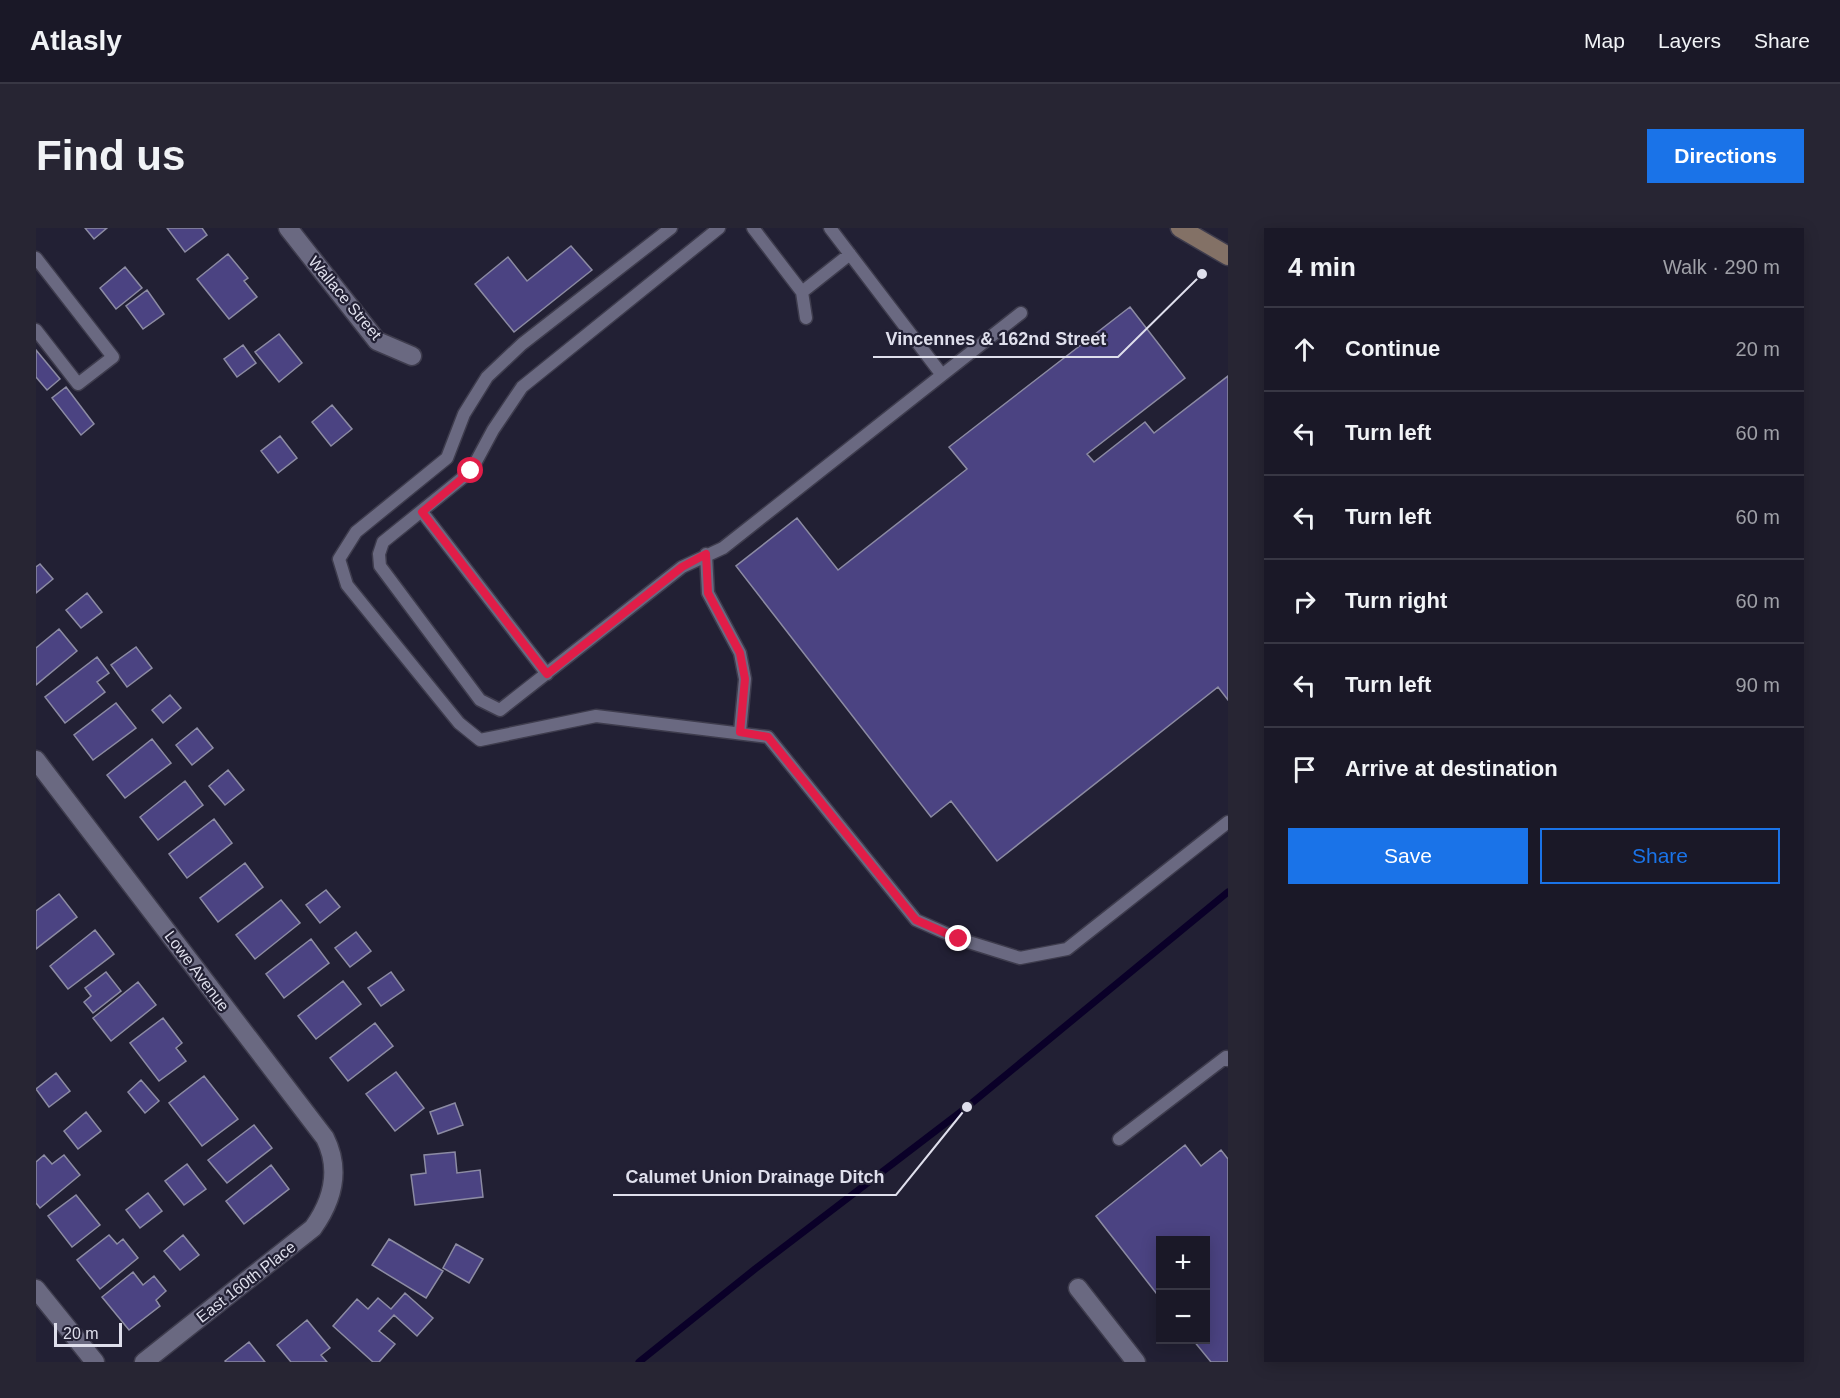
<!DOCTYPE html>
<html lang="en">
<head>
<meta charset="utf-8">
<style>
	:root { --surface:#1a1827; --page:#272533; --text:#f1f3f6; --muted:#9fa0a7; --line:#383744; --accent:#1a73e8 }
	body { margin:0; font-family:Arial,sans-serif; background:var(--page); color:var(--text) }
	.controls { position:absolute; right:18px; bottom:18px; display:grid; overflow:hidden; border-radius:0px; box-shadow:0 3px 15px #0003 }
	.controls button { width:54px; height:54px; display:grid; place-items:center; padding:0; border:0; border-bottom:2px solid var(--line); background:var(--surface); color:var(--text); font:30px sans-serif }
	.scale { position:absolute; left:18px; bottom:15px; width:68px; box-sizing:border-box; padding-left:6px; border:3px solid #dfdfec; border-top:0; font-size:16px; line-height:21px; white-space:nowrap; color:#dfdfec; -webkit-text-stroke:4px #222034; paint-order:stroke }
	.stop { position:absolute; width:18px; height:18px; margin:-14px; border:4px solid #e11d48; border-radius:50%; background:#fff }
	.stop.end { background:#e11d48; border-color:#fff; box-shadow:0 2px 6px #0008 }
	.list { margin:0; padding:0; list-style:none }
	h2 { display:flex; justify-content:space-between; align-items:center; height:78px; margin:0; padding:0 24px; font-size:26px }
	h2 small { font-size:20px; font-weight:400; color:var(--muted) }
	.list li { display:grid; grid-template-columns:39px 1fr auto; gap:18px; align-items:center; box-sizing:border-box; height:84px; padding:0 24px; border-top:2px solid var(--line) }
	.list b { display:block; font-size:22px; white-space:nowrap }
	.list em { font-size:20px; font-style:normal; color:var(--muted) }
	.actions { display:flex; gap:12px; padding:18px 24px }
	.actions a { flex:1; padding:14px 0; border:2px solid var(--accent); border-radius:0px; text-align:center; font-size:21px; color:var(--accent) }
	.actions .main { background:var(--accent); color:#fff }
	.icon { flex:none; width:33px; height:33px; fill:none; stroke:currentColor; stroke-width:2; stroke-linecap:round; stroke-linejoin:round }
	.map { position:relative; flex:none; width:1192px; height:1134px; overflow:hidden; border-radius:0px }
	header { display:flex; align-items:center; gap:36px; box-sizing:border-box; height:84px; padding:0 30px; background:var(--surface); border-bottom:2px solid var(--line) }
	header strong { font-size:28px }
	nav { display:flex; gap:33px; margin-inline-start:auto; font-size:21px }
	.intro { display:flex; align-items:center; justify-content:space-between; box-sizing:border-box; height:144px; padding:0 36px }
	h1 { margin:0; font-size:42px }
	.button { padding:15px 27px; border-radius:0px; background:var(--accent); color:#fff; font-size:21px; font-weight:700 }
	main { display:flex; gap:36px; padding:0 36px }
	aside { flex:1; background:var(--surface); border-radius:0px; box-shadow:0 3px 15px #0003 }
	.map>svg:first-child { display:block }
</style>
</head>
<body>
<header>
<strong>Atlasly</strong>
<nav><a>Map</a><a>Layers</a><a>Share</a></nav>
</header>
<div class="intro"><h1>Find us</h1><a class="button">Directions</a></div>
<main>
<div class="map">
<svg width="1192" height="1134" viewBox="0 0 1192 1134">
	<rect width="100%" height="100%" fill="#222034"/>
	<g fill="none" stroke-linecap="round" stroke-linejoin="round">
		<path stroke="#0a0028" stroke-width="7" d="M603,1134L719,1041L931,879L1192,664"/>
	</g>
	<path fill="#4b4382" stroke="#8c8ba3" stroke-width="1.5" d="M49,0H71L58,11Z
		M131,0H166L171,7L149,24Z
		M535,18L556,42L478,104L439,56L472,29L491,53Z
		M192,26L212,50L208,53L221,69L193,91L161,51Z
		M89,39L106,60L80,81L64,60Z
		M111,62L128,86L107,101L90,78Z
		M1094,79L1149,150L1051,226L1058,234L1109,194L1118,205L1192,148V472L1182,459L961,633L915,573L895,589L700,338L761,290L802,342L931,241L913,219Z
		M243,106L266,135L243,154L219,124Z
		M207,117L220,135L201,149L188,131Z
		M0,122L24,151L11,162L0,149Z
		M30,159L58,196L45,207L16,170Z
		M296,177L316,201L295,218L276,194Z
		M244,208L261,230L242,245L225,223Z
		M4,336L17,351L0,365V339Z
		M51,365L66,384L45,400L30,382Z
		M23,401L41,423L0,457V420Z
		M100,419L116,440L91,459L75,437Z
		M61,429L73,445L61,454L69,464L29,495L9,469Z
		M134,467L145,480L127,495L116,482Z
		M80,475L100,500L57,532L38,507Z
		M161,500L177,520L156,537L140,517Z
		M116,511L135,535L89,570L71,547Z
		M192,542L208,562L189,577L173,558Z
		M149,553L167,577L122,612L104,589Z
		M178,591L196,615L151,650L133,626Z
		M209,635L227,659L182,694L164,670Z
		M290,662L304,679L284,695L270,677Z
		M23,666L41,689L0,721V683Z
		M245,672L264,695L219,731L200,707Z
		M59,702L78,726L32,761L14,738Z
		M320,704L335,723L314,739L299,720Z
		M275,711L293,735L248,770L230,746Z
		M70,744L85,763L57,785L48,774L55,768L49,760Z
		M355,744L368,762L345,778L332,760Z
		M307,753L325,776L280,811L262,788Z
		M102,754L120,777L75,813L57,790Z
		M127,790L146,815L140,820L150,833L123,853L94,815Z
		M339,795L357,818L312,853L294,830Z
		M360,844L388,880L359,903L330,866Z
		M20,845L34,863L13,879L0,861Z
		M168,848L202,891L166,918L133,875Z
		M105,852L123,873L109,885L92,864Z
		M419,875L427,897L402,906L394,884Z
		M50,884L65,903L42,921L28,903Z
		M218,897L236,920L191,955L172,932Z
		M1149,917L1165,938L1185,922L1192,931V1134H1175L1157,1112H1170V1012H1124V1070L1060,988Z
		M419,924L421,945L444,942L447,969L379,977L375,947L390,945L388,927Z
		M8,927L16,936L28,927L44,947L4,980L0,975V934Z
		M151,936L170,961L148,977L129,953Z
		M235,937L253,961L208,996L190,973Z
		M112,965L126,983L104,1000L90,982Z
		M40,967L64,997L36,1019L12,988Z
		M73,1007L81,1016L87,1011L102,1030L64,1061L41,1032Z
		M147,1007L163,1027L144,1042L128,1023Z
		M353,1011L407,1043L390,1070L336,1037Z
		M420,1016L447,1031L433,1055L407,1040Z
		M97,1044L107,1057L118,1048L130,1063L120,1072L124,1078L93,1102L66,1069Z
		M369,1065L397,1090L381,1108L358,1087L343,1103L359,1116L343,1134H337L297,1098L321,1071L332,1081L342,1070L355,1081Z
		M271,1092L294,1120L285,1127L291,1134H255L241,1117Z
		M213,1114L229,1134H190L189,1133Z"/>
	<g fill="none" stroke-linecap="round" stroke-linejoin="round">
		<defs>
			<path id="lane" d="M635,0L486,116L451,149L428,186L411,230L320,304L303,331L311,357L423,495L444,512L560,488L732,509L880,692L923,711L984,730L1031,721L1192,594
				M683,0L486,159L457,202L435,243L347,314L343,326L344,338L444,472L464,482L646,339L687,320L906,147L794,0
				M717,0L766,64L770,90
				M0,30L77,129L42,156L0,102
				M766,64L814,26
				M906,147L985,85
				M386,284L511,446
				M670,326L672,365L704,425L709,451L704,504
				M1083,911L1190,829L1192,832"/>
			<path id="street" d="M252,0L341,113L376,128
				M0,532L289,910C305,942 297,972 277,1000L108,1134
				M1042,1060L1100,1134
				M0,1061L59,1134"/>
			<path id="secondary" d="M1144,0L1192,28"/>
		</defs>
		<use href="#lane" stroke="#3e3c4d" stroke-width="15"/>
		<use href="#street" stroke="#3e3c4d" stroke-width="21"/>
		<use href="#secondary" stroke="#3e3c4d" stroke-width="21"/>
		<use href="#lane" stroke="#6a6981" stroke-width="12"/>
		<use href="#street" stroke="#6a6981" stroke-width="18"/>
		<use href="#secondary" stroke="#837166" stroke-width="18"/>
	</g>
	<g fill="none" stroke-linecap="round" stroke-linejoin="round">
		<path stroke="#e11d48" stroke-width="8" d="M435,243L386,284L511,446L646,339L670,326L672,365L704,425L709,451L704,504L732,509L880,692L923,711"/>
	</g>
	<g text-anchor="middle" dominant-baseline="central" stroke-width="4.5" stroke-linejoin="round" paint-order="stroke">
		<g font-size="16" fill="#dfdfec" stroke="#222034">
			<text transform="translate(309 70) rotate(50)">Wallace Street</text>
			<text transform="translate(161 743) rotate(53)">Lowe Avenue</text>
			<text transform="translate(210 1054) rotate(-38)">East 160th Place</text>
		</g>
	</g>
	<path fill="none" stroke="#dfdfec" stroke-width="2" d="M1166 46L1082 129H837M931 879L860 967H577"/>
	<g fill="#dfdfec" stroke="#222034" stroke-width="2">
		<circle cx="1166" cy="46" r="6"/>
		<circle cx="931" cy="879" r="6"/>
	</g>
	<g font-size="18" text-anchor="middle" font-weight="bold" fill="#dfdfec" stroke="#222034" stroke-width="4.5" stroke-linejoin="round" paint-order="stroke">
		<text x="960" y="117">Vincennes &amp; 162nd Street</text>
		<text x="719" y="955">Calumet Union Drainage Ditch</text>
	</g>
</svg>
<div class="controls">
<button>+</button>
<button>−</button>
</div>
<div class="scale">20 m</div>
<div class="stop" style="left:435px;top:243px"></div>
<div class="stop end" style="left:923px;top:711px"></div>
</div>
<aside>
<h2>4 min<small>Walk · 290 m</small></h2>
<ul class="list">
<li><svg class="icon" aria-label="ahead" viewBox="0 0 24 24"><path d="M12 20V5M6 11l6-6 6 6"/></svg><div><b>Continue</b></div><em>20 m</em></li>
<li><svg class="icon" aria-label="left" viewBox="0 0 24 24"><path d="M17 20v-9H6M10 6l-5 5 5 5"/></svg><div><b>Turn left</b></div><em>60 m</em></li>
<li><svg class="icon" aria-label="left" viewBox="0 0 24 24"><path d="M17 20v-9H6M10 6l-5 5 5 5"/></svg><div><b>Turn left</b></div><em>60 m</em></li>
<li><svg class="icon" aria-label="right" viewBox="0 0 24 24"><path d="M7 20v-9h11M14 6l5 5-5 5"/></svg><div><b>Turn right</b></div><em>60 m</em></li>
<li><svg class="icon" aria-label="left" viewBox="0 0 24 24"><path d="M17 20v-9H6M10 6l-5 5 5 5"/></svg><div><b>Turn left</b></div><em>90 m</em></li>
<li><svg class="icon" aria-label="arrive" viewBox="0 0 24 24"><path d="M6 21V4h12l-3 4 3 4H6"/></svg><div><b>Arrive at destination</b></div></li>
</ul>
<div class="actions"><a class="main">Save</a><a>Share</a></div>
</aside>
</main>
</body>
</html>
